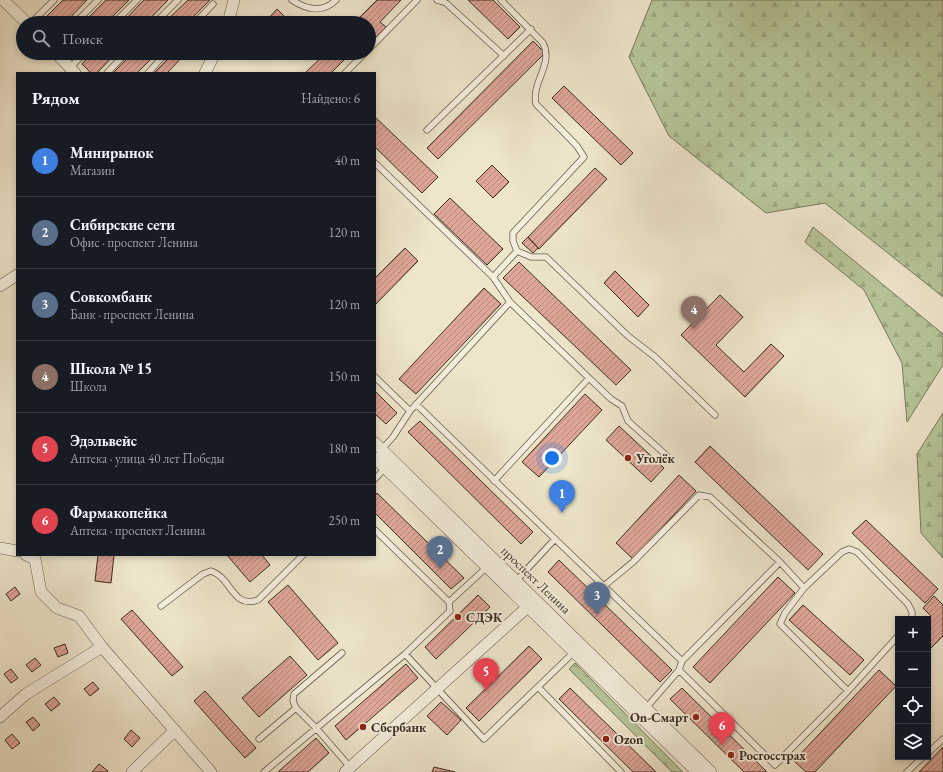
<!DOCTYPE html>
<html lang="ru">
<head>
<meta charset="utf-8">
<style>
	:root { --surface:#171b24; --page:#20242c; --text:#f1f3f6; --muted:#9ea1a6; --line:#363941; --accent:#8c9099 }
	body { margin:0; font-family:"EB Garamond",serif; background:var(--page); color:var(--text) }
	.controls { position:absolute; right:12px; bottom:12px; display:grid; overflow:hidden; border-radius:0px; box-shadow:0 2px 6px #0003 }
	.controls button { width:36px; height:36px; display:grid; place-items:center; padding:0; border:0; border-bottom:1px solid var(--line); background:var(--surface); color:var(--text); font:20px sans-serif }
	.you { position:absolute; left:552px; top:458px; width:14px; height:14px; margin:-10px; border:3px solid #fff; border-radius:50%; background:#1a73e8; box-shadow:0 0 0 6px #1a73e833 }
	.badge { display:grid; place-items:center; width:26px; height:26px; border-radius:50%; background:var(--accent); color:#fff; font-size:13px; font-weight:700 }
	.pin { position:absolute; translate:-50% -33px; filter:drop-shadow(0 1px 2px #0008) }
	.pin::after { content:''; position:absolute; top:21px; width:14px; height:12px; background:inherit; clip-path:polygon(0 0,100% 0,50% 100%) }
	.list { margin:0; padding:0; list-style:none }
	h2 { display:flex; justify-content:space-between; align-items:center; height:52px; margin:0; padding:0 16px; font-size:17px }
	h2 small { font-size:13px; font-weight:400; color:var(--muted) }
	.list li { display:grid; grid-template-columns:26px 1fr auto; gap:12px; align-items:center; box-sizing:border-box; height:72px; padding:0 16px; border-top:1px solid var(--line) }
	.list b { display:block; font-size:15px; white-space:nowrap }
	.list p { margin:0; font-size:13px; white-space:nowrap; color:var(--muted) }
	.list em { font-size:13px; font-style:normal; color:var(--muted) }
	.icon { flex:none; width:22px; height:22px; fill:none; stroke:currentColor; stroke-width:2; stroke-linecap:round; stroke-linejoin:round }
	.map { position:relative; flex:none; width:943px; height:772px; overflow:hidden }
	.search { position:absolute; background:var(--surface); box-shadow:0 2px 6px #0003; left:16px; top:16px; width:360px; height:44px; display:flex; align-items:center; gap:10px; box-sizing:border-box; padding:0 14px; border-radius:22px; color:var(--muted); font-size:15px }
	.panel { position:absolute; background:var(--surface); box-shadow:0 2px 6px #0003; left:16px; top:72px; width:360px; height:484px; border-radius:0px }
	.map>svg:first-child { display:block }
</style>
</head>
<body>
<div class="map">
<svg width="943" height="772" viewBox="0 0 943 772">
	<defs>
		<pattern id="forest-firs" width="22" height="20" patternUnits="userSpaceOnUse"><rect width="22" height="20" fill="#b6c599"/><path d="M5 1l3.5 6h-7zM16 11l3.5 6h-7z" fill="#9da984"/></pattern>
		<pattern id="building-hatch" width="6" height="6" patternUnits="userSpaceOnUse"><rect width="6" height="6" fill="#dfa79a"/><path d="M-1 1l2-2M0 6l6-6M5 7l2-2" fill="none" stroke="#b6887d"/></pattern>
	</defs>
	<rect width="100%" height="100%" fill="#eee5cb"/>
	<filter id="stains"><feTurbulence type="fractalNoise" baseFrequency=".005" numOctaves="4"/><feColorMatrix values="0 0 0 0 .2 0 0 0 0 .09 0 0 0 0 .02 0 0 0 .5 -.17"/></filter>
	<radialGradient id="worn" r=".72"><stop offset=".6" stop-color="#630" stop-opacity="0"/><stop offset="1" stop-color="#630" stop-opacity=".3"/></radialGradient>
	<path fill="url(#forest-firs)" stroke="#78785d" d="M652,0H943V297L825,203L766,213L669,136L629,57Z
		M813,227L943,334V365L907,422L902,363L864,290L805,242Z
		M943,413V558L921,533L917,454Z
		M575,663L683,772H672L569,669Z"/>
	<path fill="url(#building-hatch)" stroke="#3a2c21" d="M63,0H87L65,23H40Z
		M106,0H129L106,23H83Z
		M144,0H168L146,23H122Z
		M188,0H210L187,23H164Z
		M377,0H401L380,22L386,27L375,38L369,32V23H360L357,20Z
		M468,0H493L520,27L508,39Z
		M277,9L291,23H264Z
		M533,41L545,53L438,159L427,148Z
		M92,53H116L97,73H91L82,64Z
		M133,53H157L137,73H113Z
		M174,53H186L167,73H154Z
		M326,53H351L331,73H305Z
		M564,86L633,153L621,165L552,98Z
		M375,117L438,177L422,193L375,147Z
		M492,165L509,182L493,198L476,181Z
		M595,168L607,179L539,249L528,237Z
		M450,198L503,249L487,265L434,214Z
		M528,237L538,248L533,253L522,243Z
		M405,248L418,261L375,305V278Z
		M519,262L631,370L616,385L503,278Z
		M615,271L649,305L638,317L604,283Z
		M484,288L501,304L416,394L399,379Z
		M720,295L743,317L716,345L744,372L771,344L784,356L745,397L681,335Z
		M375,391L397,413L386,424L375,414Z
		M585,394L602,410L539,477L522,462Z
		M420,421L533,532L521,544L408,432Z
		M619,426L664,468L651,482L606,440Z
		M710,446L823,554L808,570L695,462Z
		M679,475L696,491L633,559L616,543Z
		M377,493L464,578L451,589L375,513V496Z
		M866,520L938,589L925,603L852,533Z
		M98,555H114L111,583L95,581Z
		M227,555H262L270,565L250,582Z
		M559,560L672,670L660,682L548,572Z
		M778,577L795,593L710,683L693,667Z
		M288,585L338,643L318,660L268,602Z
		M15,587L20,594L11,601L6,594Z
		M478,595L490,607L436,659L425,647Z
		M934,596L943,605V636L928,651V619L931,616L923,608Z
		M803,605L864,660L850,675L789,620Z
		M132,610L183,667L172,676L121,619Z
		M65,644L68,653L58,657L54,648Z
		M529,646L542,659L479,721L466,708Z
		M290,656L307,675L259,717L242,698Z
		M35,658L41,665L32,672L26,665Z
		M406,664L418,678L346,740L335,726Z
		M11,669L18,678L11,683L4,674Z
		M879,670L896,686L815,772H806L794,761Z
		M93,682L99,689L90,696L84,689Z
		M570,688L656,772H633L559,699Z
		M682,688L767,772H744L670,699Z
		M205,691L256,748L245,758L194,701Z
		M54,697L60,704L51,711L45,704Z
		M441,702L461,720L447,735L427,716Z
		M33,717L40,725L33,731L26,722Z
		M131,730L140,738L132,747L124,739Z
		M12,734L20,743L12,749L5,740Z
		M316,738L329,753L308,772H278Z
		M943,747V772H919Z
		M99,764L108,771L107,772H92Z
		M434,767L455,772H432Z"/>
	<g fill="none" stroke-linecap="round" stroke-linejoin="round">
		<defs>
			<path id="lane" d="M292,0C307,10 323,13 336,0
				M437,0L446,3L504,56
				M501,0L543,43C554,64 531,82 536,104L577,146L584,157L513,233V241L517,251L493,277L510,302
				M31,23L54,0
				M75,23L98,0
				M114,23L137,0
				M155,23L178,0
				M195,23L213,4
				M369,49L417,0
				M70,68L84,53
				M107,73L126,53
				M148,73L166,53
				M345,73L365,53
				M427,130L531,29
				M375,163L493,277
				M517,251L531,257H546L628,336L655,357L715,415
				M375,377L410,411
				M589,378L611,399L622,406L628,421L666,455
				M416,404L555,539
				M382,449L393,437L410,411L510,302L589,378L494,481
				M375,479L385,468
				M375,530L449,602
				M780,562L804,588L842,552L849,549L857,552L908,604L912,612V619
				M516,581L555,539L682,661
				M605,585L633,562L699,495L710,497L780,562L682,661L679,670
				M161,606L203,574L211,571C232,578 232,609 258,600L303,555
				M342,653L294,694L293,701L296,708L317,729L350,767
				M405,654L484,739L574,652
				M539,688L621,772
				M848,691L898,636
				M646,708L679,670L775,765L848,691L780,624L785,613L804,588
				M259,739L296,708
				M928,753L943,739
				M264,772L405,654L450,611L449,602L487,567
				M907,772L923,757"/>
			<path id="street" d="M3,0L27,23
				M228,23L234,0
				M56,53L75,73
				M205,73L215,53
				M0,286L17,275
				M375,443L711,772
				M375,458L697,772
				M0,548L17,551
				M26,555L35,559L41,592L57,608L79,616L102,647L211,772
				M0,717L26,694L102,647
				M132,772L175,730
				M345,772L532,603"/>
		</defs>
		<use href="#lane" stroke="#675a4c" stroke-width="7"/>
		<use href="#street" stroke="#675a4c" stroke-width="12"/>
		<use href="#lane" stroke="#f4eedd" stroke-width="5.5"/>
		<use href="#street" stroke="#f4eedd" stroke-width="11"/>
	</g>
	<g fill="#8f2418" stroke="#f4eedd" stroke-width="1.5">
		<circle cx="628" cy="458" r="4"/>
		<circle cx="458" cy="617" r="4"/>
		<circle cx="696" cy="717" r="4"/>
		<circle cx="363" cy="727" r="4"/>
		<circle cx="606" cy="739" r="4"/>
		<circle cx="731" cy="755" r="4"/>
	</g>
	<g text-anchor="middle" dominant-baseline="central" stroke-width="3.5" stroke-linejoin="round" paint-order="stroke">
		<g font-size="13" font-weight="bold" fill="#3a2c21" stroke="#f4eedd" text-anchor="start">
			<text x="636" y="458">Уголёк</text>
			<text x="466" y="617">СДЭК</text>
			<text x="688" y="717" text-anchor="end">On-Смарт</text>
			<text x="371" y="727">Сбербанк</text>
			<text x="614" y="739">Ozon</text>
			<text x="739" y="755">Росгосстрах</text>
		</g>
		<g font-size="13" fill="#3a2c21" stroke="#f4eedd">
			<text transform="translate(536 580) rotate(44)">проспект Ленина</text>
		</g>
	</g>
	<rect width="100%" height="100%" filter="url(#stains)"/>
	<rect width="100%" height="100%" fill="url(#worn)"/>
</svg>
<div class="controls">
<button>+</button>
<button>−</button>
<button><svg class="icon" aria-label="locate" viewBox="0 0 24 24"><circle cx="12" cy="12" r="6"/><path d="M12 2v4M12 18v4M2 12h4M18 12h4"/></svg></button>
<button><svg class="icon" aria-label="layers" viewBox="0 0 24 24"><path d="M12 4l9 5-9 5-9-5zM3 14l9 5 9-5"/></svg></button>
</div>
<div class="you"></div>
<div class="pin badge" style="left:562px;top:513px;background:#3f7fe0">1</div>
<div class="pin badge" style="left:440px;top:569px;background:#5c6f8a">2</div>
<div class="pin badge" style="left:597px;top:615px;background:#5c6f8a">3</div>
<div class="pin badge" style="left:694px;top:329px;background:#8d6e63">4</div>
<div class="pin badge" style="left:486px;top:691px;background:#e0444e">5</div>
<div class="pin badge" style="left:722px;top:745px;background:#e0444e">6</div>
<div class="search"><svg class="icon" aria-label="search" viewBox="0 0 24 24"><circle cx="10" cy="10" r="6"/><path d="M15 15l6 6"/></svg>Поиск</div>
<section class="panel">
<h2>Рядом<small>Найдено: 6</small></h2>
<ul class="list">
<li><span class="badge" style="background:#3f7fe0">1</span><div><b>Минирынок</b><p>Магазин</p></div><em>40 m</em></li>
<li><span class="badge" style="background:#5c6f8a">2</span><div><b>Сибирские сети</b><p>Офис · проспект Ленина</p></div><em>120 m</em></li>
<li><span class="badge" style="background:#5c6f8a">3</span><div><b>Совкомбанк</b><p>Банк · проспект Ленина</p></div><em>120 m</em></li>
<li><span class="badge" style="background:#8d6e63">4</span><div><b>Школа № 15</b><p>Школа</p></div><em>150 m</em></li>
<li><span class="badge" style="background:#e0444e">5</span><div><b>Эдэльвейс</b><p>Аптека · улица 40 лет Победы</p></div><em>180 m</em></li>
<li><span class="badge" style="background:#e0444e">6</span><div><b>Фармакопейка</b><p>Аптека · проспект Ленина</p></div><em>250 m</em></li>
</ul>
</section>
</div>
</body>
</html>
